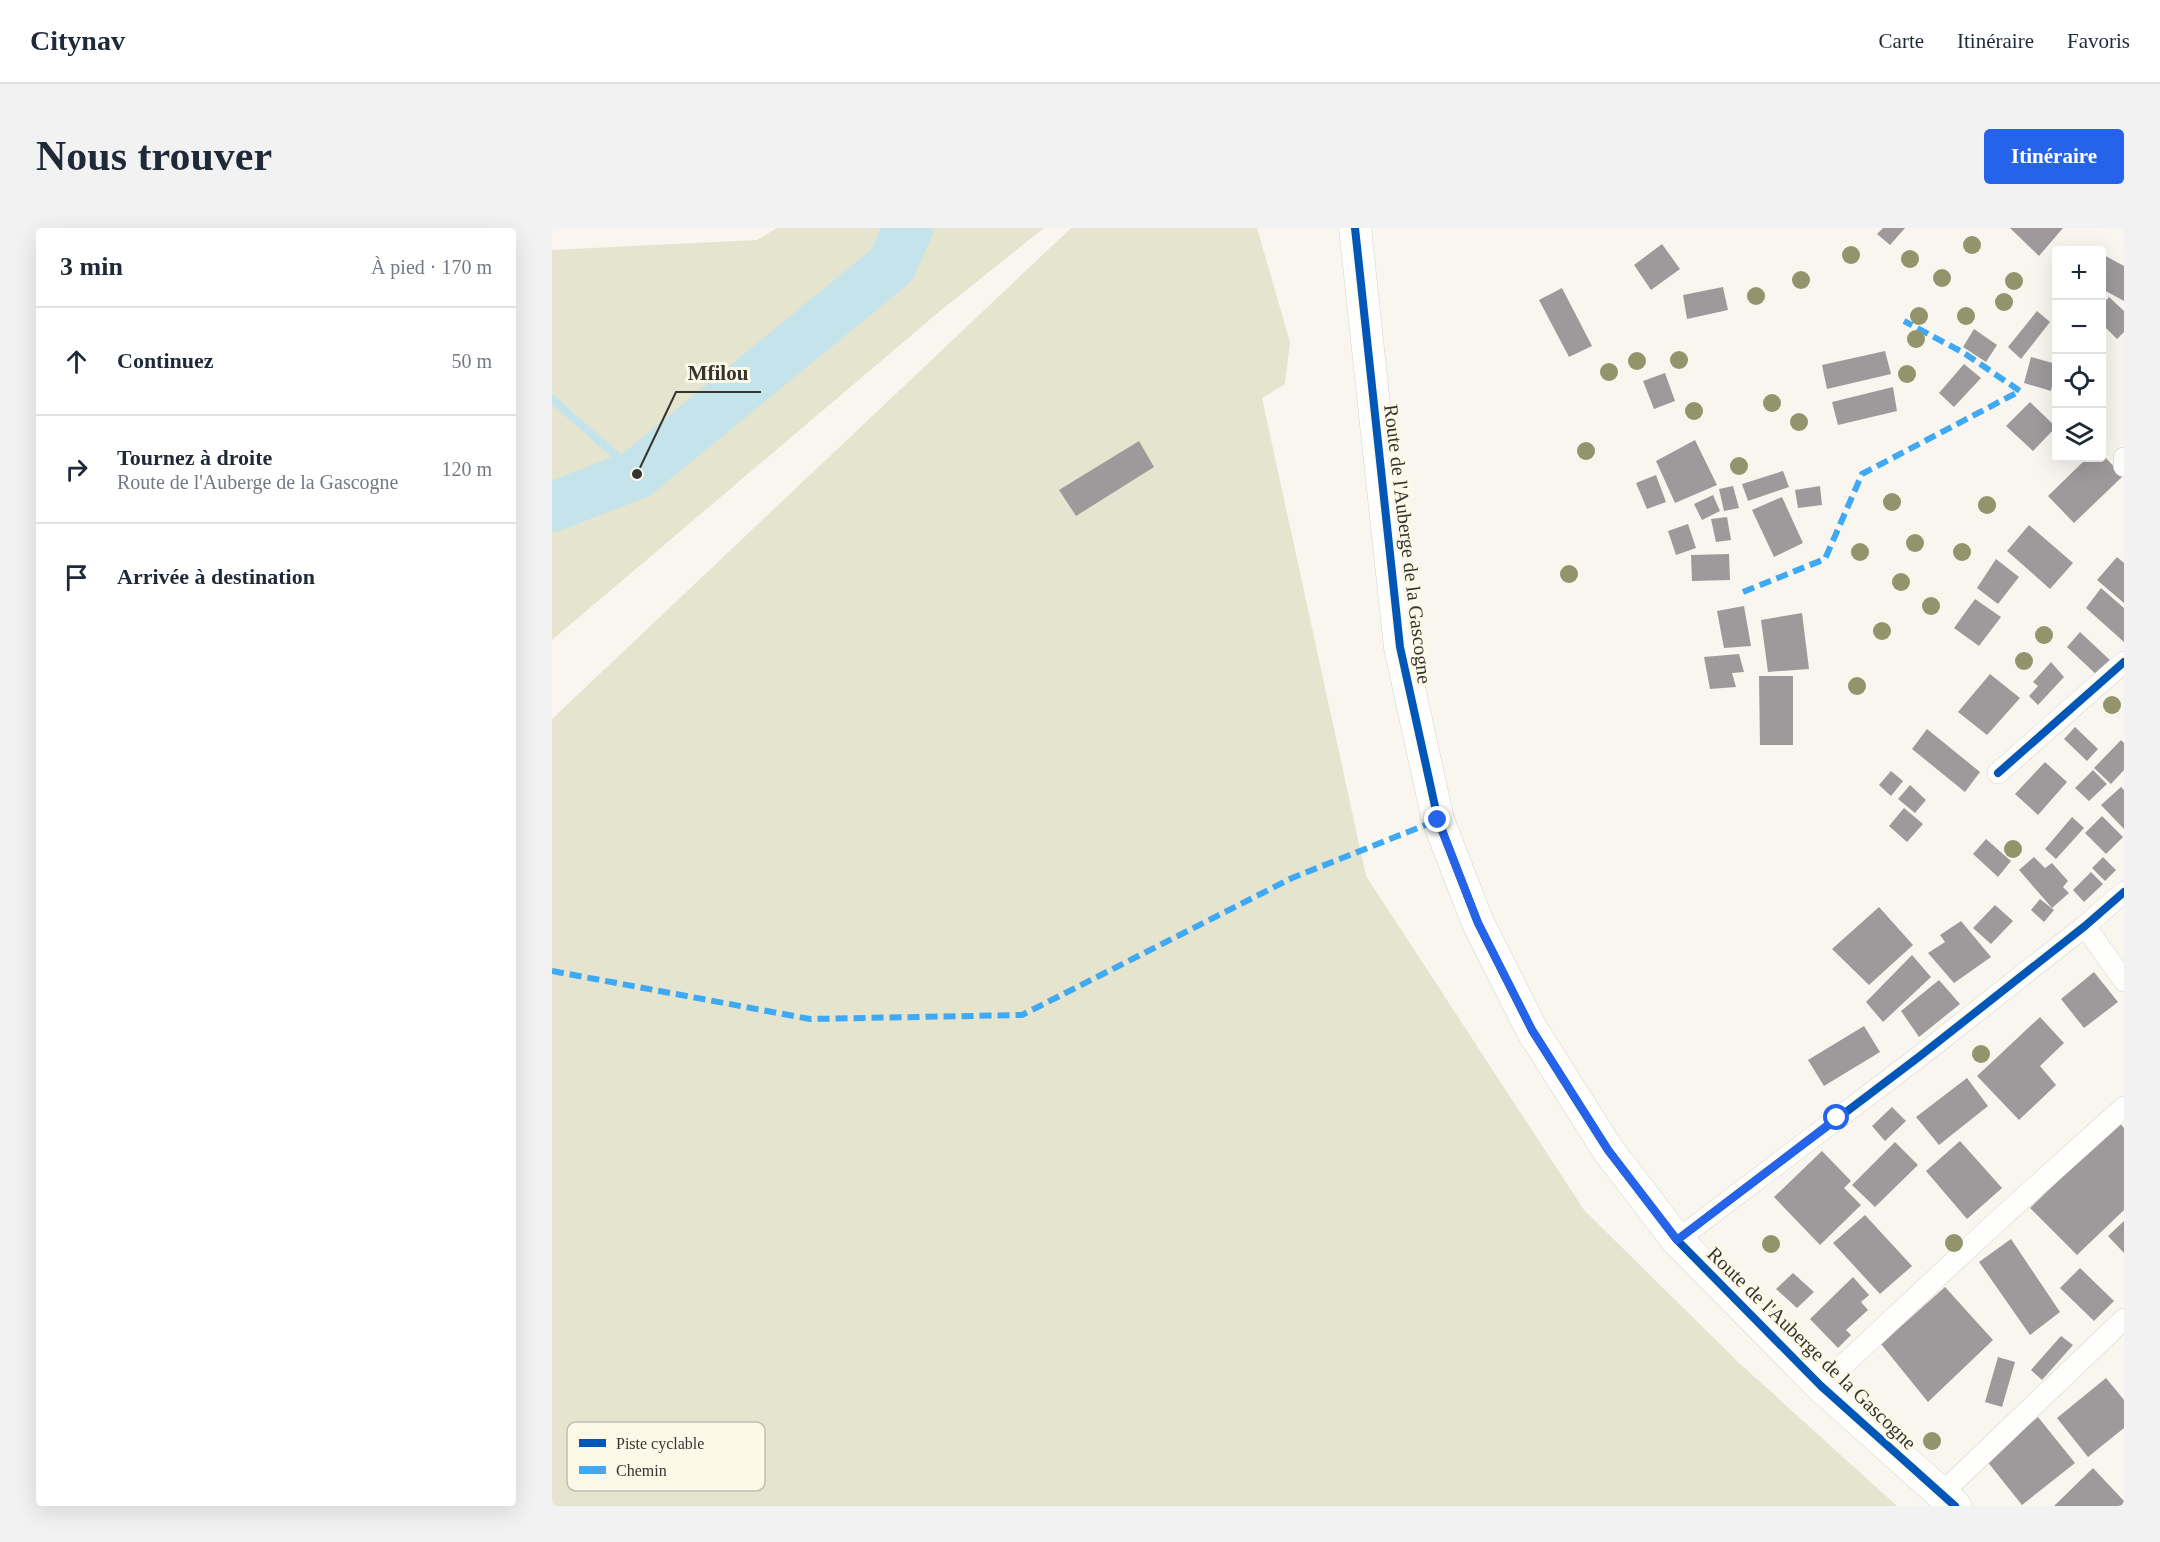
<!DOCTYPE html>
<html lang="fr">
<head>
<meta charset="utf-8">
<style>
	:root { --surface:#fff; --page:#f2f2f3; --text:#1f2937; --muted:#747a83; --line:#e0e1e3; --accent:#2563eb }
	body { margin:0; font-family:Georgia,serif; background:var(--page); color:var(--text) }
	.controls { position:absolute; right:18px; top:18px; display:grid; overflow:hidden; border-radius:6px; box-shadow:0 6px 24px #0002 }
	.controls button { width:54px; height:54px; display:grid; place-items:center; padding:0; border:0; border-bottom:2px solid var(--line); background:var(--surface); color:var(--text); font:30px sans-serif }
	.stop { position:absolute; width:18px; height:18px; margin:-14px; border:4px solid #2563eb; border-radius:50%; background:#fff }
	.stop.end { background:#2563eb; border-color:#fff; box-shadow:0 2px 6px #0008 }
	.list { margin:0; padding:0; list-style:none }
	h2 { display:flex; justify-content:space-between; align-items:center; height:78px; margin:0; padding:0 24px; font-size:26px }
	h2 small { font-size:20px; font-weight:400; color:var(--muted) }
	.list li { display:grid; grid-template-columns:39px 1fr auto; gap:18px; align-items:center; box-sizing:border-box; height:108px; padding:0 24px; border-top:2px solid var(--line) }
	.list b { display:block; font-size:22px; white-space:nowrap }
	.list p { margin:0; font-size:20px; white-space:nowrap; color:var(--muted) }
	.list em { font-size:20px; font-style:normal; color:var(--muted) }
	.icon { flex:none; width:33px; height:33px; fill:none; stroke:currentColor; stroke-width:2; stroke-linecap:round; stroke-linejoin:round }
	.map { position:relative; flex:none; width:1572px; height:1278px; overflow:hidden; border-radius:6px }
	header { display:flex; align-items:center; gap:36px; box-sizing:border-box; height:84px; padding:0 30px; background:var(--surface); border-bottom:2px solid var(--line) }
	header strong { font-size:28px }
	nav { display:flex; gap:33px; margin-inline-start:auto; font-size:21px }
	.intro { display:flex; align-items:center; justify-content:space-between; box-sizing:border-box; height:144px; padding:0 36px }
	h1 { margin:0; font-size:42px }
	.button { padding:15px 27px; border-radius:6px; background:var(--accent); color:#fff; font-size:21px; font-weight:700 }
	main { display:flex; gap:36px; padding:0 36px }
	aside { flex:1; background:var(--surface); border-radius:6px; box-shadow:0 6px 24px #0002 }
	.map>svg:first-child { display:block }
</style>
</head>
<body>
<header>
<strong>Citynav</strong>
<nav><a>Carte</a><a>Itinéraire</a><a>Favoris</a></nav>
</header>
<div class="intro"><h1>Nous trouver</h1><a class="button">Itinéraire</a></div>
<main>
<aside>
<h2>3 min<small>À pied · 170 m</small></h2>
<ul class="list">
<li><svg class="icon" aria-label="ahead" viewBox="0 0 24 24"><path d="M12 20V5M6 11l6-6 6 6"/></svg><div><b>Continuez</b></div><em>50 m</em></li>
<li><svg class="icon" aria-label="right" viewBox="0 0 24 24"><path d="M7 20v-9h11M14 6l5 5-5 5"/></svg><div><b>Tournez à droite</b><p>Route de l'Auberge de la Gascogne</p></div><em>120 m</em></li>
<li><svg class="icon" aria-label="arrive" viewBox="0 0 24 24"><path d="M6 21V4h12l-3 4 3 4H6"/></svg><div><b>Arrivée à destination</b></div></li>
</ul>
</aside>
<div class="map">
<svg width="1572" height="1278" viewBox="0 0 1572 1278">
	<rect width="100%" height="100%" fill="#f8f6ee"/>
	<path fill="#e4e4cf" d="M225,0H492L388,83L0,412V22L205,12Z
		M519,0H705L738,114L733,156L710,170L814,648L1032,982L1186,1134L1345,1278H0V491Z"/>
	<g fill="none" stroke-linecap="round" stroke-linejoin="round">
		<path stroke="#c5e3ea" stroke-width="8" d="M0,171L85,246"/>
		<path stroke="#c5e3ea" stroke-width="50" d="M0,279L85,246L340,37L356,0"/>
	</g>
	<path fill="#9e9a9c" d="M1331,0H1353L1338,17L1325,6Z
		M1458,0H1511L1487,28Z
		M1110,16L1128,41L1099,62L1082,37Z
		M1550,26L1572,38V73L1550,61Z
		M1171,59L1176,82L1135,91L1131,67Z
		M1010,60L1040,118L1017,129L987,72Z
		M1557,69L1572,83V104L1565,111L1550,96V77Z
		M1485,83L1498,94L1469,131L1456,119Z
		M1422,101L1445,117L1434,134L1411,119Z
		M1333,123L1339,146L1275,161L1270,137Z
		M1479,129L1504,136L1499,163L1472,155Z
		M1412,136L1429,150L1402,179L1387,165Z
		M1113,145L1123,173L1102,181L1091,153Z
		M1341,159L1345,183L1286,197L1280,174Z
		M1478,174L1504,199L1481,223L1454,198Z
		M1143,212L1165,257L1123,275L1104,233Z
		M587,213L602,239L524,288L507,262Z
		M1550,226L1571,248L1522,295L1496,268L1535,230H1550Z
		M1231,243L1237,259L1196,273L1190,256Z
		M1104,247L1114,274L1095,281L1084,255Z
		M1181,258L1187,280L1172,283L1167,261Z
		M1268,258L1270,277L1246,280L1243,262Z
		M1161,267L1168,283L1150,292L1142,276Z
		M1230,269L1251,315L1222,329L1200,282Z
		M1175,289L1179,312L1164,314L1159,291Z
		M1136,296L1144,320L1124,327L1116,303Z
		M1477,297L1521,335L1498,361L1455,323Z
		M1177,326L1178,352L1140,353L1139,327Z
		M1565,329L1572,335V375L1545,352Z
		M1444,331L1467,349L1446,376L1425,360Z
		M1549,360L1572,380V414L1534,380Z
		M1423,371L1449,389L1427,418L1402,400Z
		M1192,378L1199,418L1172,420L1165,383Z
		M1250,385L1257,441L1216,444L1209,392Z
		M1528,404L1560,434L1547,449L1515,419Z
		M1187,426L1192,444L1180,445L1184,459L1158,461L1152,429Z
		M1499,434L1512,449L1486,477L1477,468L1486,458L1481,454Z
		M1438,446L1468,470L1435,507L1406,484Z
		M1207,448H1241V517H1208Z
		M1523,499L1546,521L1535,533L1512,511Z
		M1375,501L1428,544L1413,564L1360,521Z
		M1569,512L1572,515V542L1559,556L1542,540Z
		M1493,534L1515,554L1486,587L1463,566Z
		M1541,542L1555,556L1537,573L1523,560Z
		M1339,543L1351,553L1339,568L1327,557Z
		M1358,557L1374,572L1363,585L1346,571Z
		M1569,559L1572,562V601L1549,577Z
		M1352,580L1371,596L1355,614L1337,598Z
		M1550,588L1571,609L1554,626L1533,605Z
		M1520,589L1532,600L1504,631L1493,621Z
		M1434,611L1459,633L1446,649L1421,626Z
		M1482,629L1493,640L1500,635L1516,653L1511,659L1517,665L1500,680L1467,642Z
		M1551,629L1564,642L1553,653L1540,640Z
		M1539,644L1551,656L1532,674L1521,662Z
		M1488,671L1502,682L1492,694L1479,682Z
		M1443,677L1461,693L1439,716L1421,700Z
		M1327,679L1361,717L1317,757L1280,721Z
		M1409,693L1439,729L1402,755L1376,725L1393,714L1388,707Z
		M1360,727L1379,749L1331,794L1314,774Z
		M1542,744L1566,774L1532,800L1509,771Z
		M1387,752L1408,776L1367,809L1349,783Z
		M1488,789L1512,815L1488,838L1504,857L1467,892L1425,848Z
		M1312,798L1328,824L1272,858L1256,832Z
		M1415,850L1436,878L1387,917L1364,889Z
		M1340,879L1354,893L1333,913L1320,898Z
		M1567,894L1572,900V982L1525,1027L1478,980Z
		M1408,913L1450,960L1415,991L1374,943Z
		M1343,914L1366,937L1323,979L1300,957Z
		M1270,923L1299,953L1292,960L1309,977L1268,1017L1222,969Z
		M1313,987L1360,1038L1328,1066L1281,1015Z
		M1572,993V1025L1556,1008Z
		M1459,1011L1508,1084L1478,1107L1427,1034Z
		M1528,1040L1562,1073L1542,1093L1508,1060Z
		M1241,1045L1262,1064L1245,1080L1224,1061Z
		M1301,1049L1317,1067L1309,1074L1316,1082L1294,1102L1299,1107L1286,1120L1258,1091Z
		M1393,1059L1441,1112L1376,1174L1329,1116Z
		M1509,1108L1521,1117L1490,1152L1479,1142Z
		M1446,1129L1463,1134L1450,1179L1433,1174Z
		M1554,1150L1572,1172V1200L1536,1229L1505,1190Z
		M1486,1189L1523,1235L1470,1277L1434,1232Z
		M1541,1240L1572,1273V1278H1502Z"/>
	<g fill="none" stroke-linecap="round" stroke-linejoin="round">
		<defs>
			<path id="street" d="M1572,230V238
				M1446,545L1572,434
				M1533,698L1572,753
				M1125,1012L1368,828L1533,698L1572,664
				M1269,1158L1439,999L1572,879
				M1389,1266L1572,1091"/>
			<path id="secondary" d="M803,0L848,419L886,592L926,695L980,802L1056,922L1125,1012L1269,1158L1403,1278"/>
		</defs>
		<use href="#street" stroke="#d5d3cd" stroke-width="22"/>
		<use href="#secondary" stroke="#d5d3cd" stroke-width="33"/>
		<use href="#street" stroke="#fefefc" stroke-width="21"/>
		<use href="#secondary" stroke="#fefefc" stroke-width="32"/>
		<path stroke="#3fa9f5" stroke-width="6" stroke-dasharray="12 6" stroke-linecap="butt" d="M1191,364L1273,331L1310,246L1468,163L1412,125L1352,93
			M0,743L258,791L470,787L740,650L886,592"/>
		<defs>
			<path id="cycleway" d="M803,0L848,419L886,592L926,695L980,802L1056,922L1125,1012L1269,1158L1403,1278
				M1446,545L1572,434
				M1125,1012L1368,828L1533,698L1572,664"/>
		</defs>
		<use href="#cycleway" stroke="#fdf9e9" stroke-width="11"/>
		<use href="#cycleway" stroke="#0057b8" stroke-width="8"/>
	</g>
	<g fill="#93936c">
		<circle cx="1420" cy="17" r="9"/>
		<circle cx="1299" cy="27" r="9"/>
		<circle cx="1358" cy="31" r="9"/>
		<circle cx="1390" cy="50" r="9"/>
		<circle cx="1249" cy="52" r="9"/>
		<circle cx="1462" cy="53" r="9"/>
		<circle cx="1204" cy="68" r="9"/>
		<circle cx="1452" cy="74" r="9"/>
		<circle cx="1367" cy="88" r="9"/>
		<circle cx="1414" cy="88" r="9"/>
		<circle cx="1364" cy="111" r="9"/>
		<circle cx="1127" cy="132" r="9"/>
		<circle cx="1085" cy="133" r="9"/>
		<circle cx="1057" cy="144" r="9"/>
		<circle cx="1355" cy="146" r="9"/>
		<circle cx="1220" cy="175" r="9"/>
		<circle cx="1142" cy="183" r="9"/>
		<circle cx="1247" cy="194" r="9"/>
		<circle cx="1034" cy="223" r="9"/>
		<circle cx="1187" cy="238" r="9"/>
		<circle cx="1340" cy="274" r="9"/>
		<circle cx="1435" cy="277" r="9"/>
		<circle cx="1363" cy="315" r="9"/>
		<circle cx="1308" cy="324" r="9"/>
		<circle cx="1410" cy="324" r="9"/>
		<circle cx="1017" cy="346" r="9"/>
		<circle cx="1349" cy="354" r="9"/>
		<circle cx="1379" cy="378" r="9"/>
		<circle cx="1330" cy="403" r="9"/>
		<circle cx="1492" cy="407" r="9"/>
		<circle cx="1472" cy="433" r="9"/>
		<circle cx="1305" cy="458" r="9"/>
		<circle cx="1560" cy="477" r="9"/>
		<circle cx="1461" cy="621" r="9"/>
		<circle cx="1429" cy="826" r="9"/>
		<circle cx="1402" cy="1015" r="9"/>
		<circle cx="1219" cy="1016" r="9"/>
		<circle cx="1380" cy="1213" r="9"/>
	</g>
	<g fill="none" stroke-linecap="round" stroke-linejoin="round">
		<path stroke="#2563eb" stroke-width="8" d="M886,592L926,695L980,802L1056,922L1125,1012L1285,890"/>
	</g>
	<g text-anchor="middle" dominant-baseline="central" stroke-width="6" stroke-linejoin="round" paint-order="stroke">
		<g font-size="20" fill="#35342e" stroke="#fdf9e9">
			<text transform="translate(856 316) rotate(83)">Route de l'Auberge de la Gascogne</text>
			<text transform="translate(1260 1120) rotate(44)">Route de l'Auberge de la Gascogne</text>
		</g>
	</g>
	<rect x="15" y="1194" width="198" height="69" rx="9" fill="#fdf9e9" stroke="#c1beb1" stroke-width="1.5"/>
	<rect x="27" y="1211" width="27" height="8" fill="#0057b8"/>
	<rect x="27" y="1238" width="27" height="8" fill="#3fa9f5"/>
	<g font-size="16" fill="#35342e">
		<text x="64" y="1221">Piste cyclable</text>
		<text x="64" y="1248">Chemin</text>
	</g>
	<path fill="none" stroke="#35342e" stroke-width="2" d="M85 246L124 164H209"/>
	<circle fill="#35342e" stroke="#fdf9e9" stroke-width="2" cx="85" cy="246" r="6"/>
	<g font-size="21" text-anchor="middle" font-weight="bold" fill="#35342e" stroke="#fdf9e9" stroke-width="6" stroke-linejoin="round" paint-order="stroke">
		<text x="166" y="152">Mfilou</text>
	</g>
</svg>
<div class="controls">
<button>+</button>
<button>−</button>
<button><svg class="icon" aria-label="locate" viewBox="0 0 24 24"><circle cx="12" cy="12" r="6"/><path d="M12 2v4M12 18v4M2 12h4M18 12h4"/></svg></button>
<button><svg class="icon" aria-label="layers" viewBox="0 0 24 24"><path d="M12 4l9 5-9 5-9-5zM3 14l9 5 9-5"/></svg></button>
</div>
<div class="stop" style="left:1285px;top:890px"></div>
<div class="stop end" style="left:886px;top:592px"></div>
</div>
</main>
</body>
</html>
